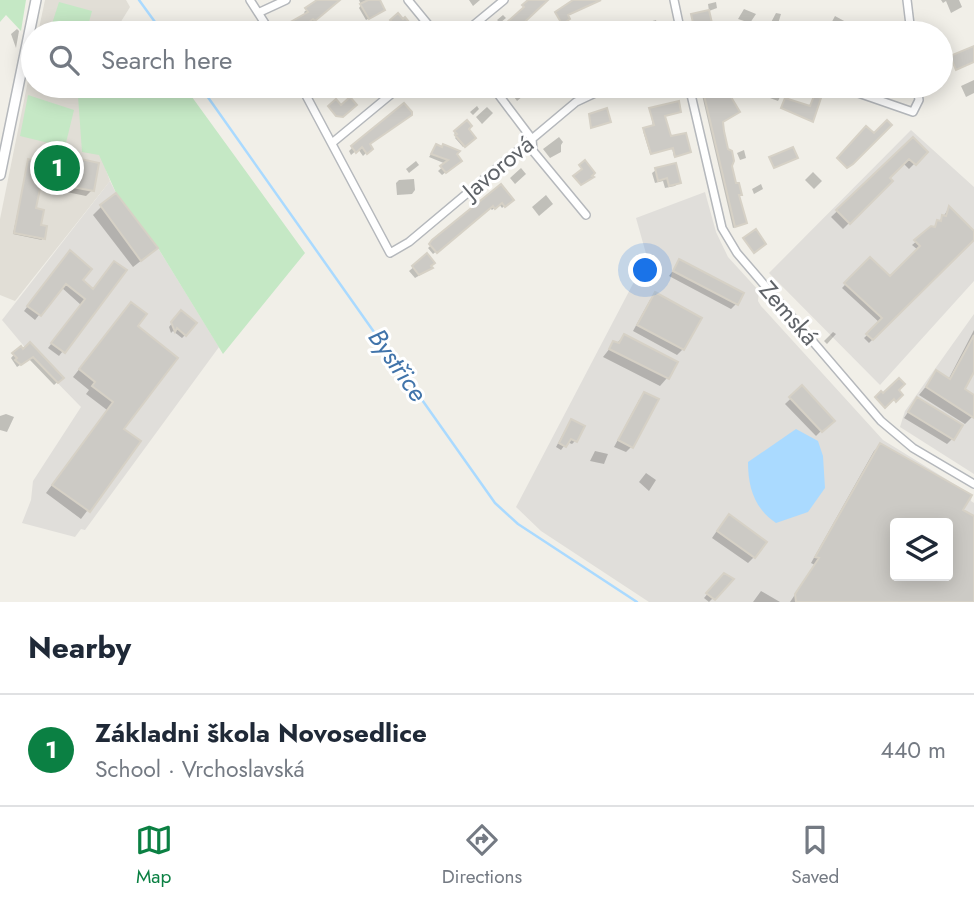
<!DOCTYPE html>
<html lang="en">
<head>
<meta charset="utf-8">
<style>
	:root { --surface:#fff; --page:#f2f2f3; --text:#1f2937; --muted:#747a83; --line:#e0e1e3; --accent:#0b8043 }
	body { margin:0; font-family:Jost,sans-serif; background:var(--page); color:var(--text) }
	.controls { position:absolute; right:21px; bottom:21px; display:grid; overflow:hidden; border-radius:7px; box-shadow:0 4px 18px #0003 }
	.controls button { width:63px; height:63px; display:grid; place-items:center; padding:0; border:0; border-bottom:2px solid var(--line); background:var(--surface); color:var(--text); font:35px sans-serif }
	.you { position:absolute; left:646px; top:271px; width:24px; height:24px; margin:-18px; border:5px solid #fff; border-radius:50%; background:#1a73e8; box-shadow:0 0 0 10px #1a73e833 }
	.badge { display:grid; place-items:center; width:46px; height:46px; border-radius:50%; background:var(--accent); color:#fff; font-size:23px; font-weight:700 }
	.pin { position:absolute; translate:-50% -50%; border:4px solid #fff; box-shadow:0 2px 7px #0006 }
	.list { margin:0; padding:0; list-style:none }
	h2 { display:flex; justify-content:space-between; align-items:center; height:91px; margin:0; padding:0 28px; font-size:30px }
	h2 small { font-size:23px; font-weight:400; color:var(--muted) }
	.list li { display:grid; grid-template-columns:46px 1fr auto; gap:21px; align-items:center; box-sizing:border-box; height:112px; padding:0 28px; border-top:2px solid var(--line) }
	.list b { display:block; font-size:26px; white-space:nowrap }
	.list p { margin:0; font-size:23px; white-space:nowrap; color:var(--muted) }
	.list em { font-size:23px; font-style:normal; color:var(--muted) }
	.icon { flex:none; width:38px; height:38px; fill:none; stroke:currentColor; stroke-width:2; stroke-linecap:round; stroke-linejoin:round }
	.map { position:relative; flex:none; width:974px; height:602px; overflow:hidden }
	.search { position:absolute; background:var(--surface); box-shadow:0 4px 18px #0003; left:21px; right:21px; top:21px; height:77px; display:flex; align-items:center; gap:18px; box-sizing:border-box; padding:0 24px; border-radius:38px; color:var(--muted); font-size:26px }
	.sheet { height:203px; background:var(--surface) }
	nav { display:flex; justify-content:space-around; align-items:center; box-sizing:border-box; height:98px; border-top:2px solid var(--line); background:var(--surface); font-size:19px; color:var(--muted) }
	nav a { display:grid; justify-items:center; gap:4px }
	nav .on { color:var(--accent) }
	.map>svg:first-child { display:block }
</style>
</head>
<body>
<div class="map">
<svg width="974" height="602" viewBox="0 0 974 602">
	<rect width="100%" height="100%" fill="#f1efe8"/>
	<path fill="#e0deda" fill-rule="evenodd" d="M911,130L974,187V281L880,385L769,273Z
		M110,181L116,193L158,248L219,347L85,530L81,529L75,537L22,523L31,500L33,481L81,407L38,363L2,320Z
		M705,192L716,232L728,257L759,291L758,301L761,306L883,440L972,495L971,501L974,503V602H649L541,531L516,507L647,257L636,218ZM895,523H948V576H895Z
		M974,314V474L900,427L905,411Z"/>
	<path fill="#e1ded6" d="M45,0H126L130,7L114,33H38Z
		M33,56V86H83L78,93L110,181L15,301L0,295V219Z"/>
	<path fill="#c5e8c5" d="M0,0H26L21,31L6,15L0,22Z
		M59,2L92,11L86,33H49Z
		M39,86L57,91L71,86H80V90L83,86H184L305,253L223,354L158,248L116,193L99,155L82,152L78,96H71L72,89C60,96 49,96 39,86Z
		M28,95L74,110L65,147L20,136Z"/>
	<path fill="#aadaff" d="M796,429L818,441L823,456L825,488L808,512L776,523C754,508 748,487 748,462Z"/>
	<path fill="#0003" fill-rule="evenodd" d="M320,0H338L312,23L310,20L298,29L300,33H278L306,15L304,12Z
		M359,0H378L381,12L366,20L359,8L361,5Z
		M469,0H480L473,6Z
		M941,0H959L962,7L951,13L946,1L943,3Z
		M716,2L717,8L709,11L708,4Z
		M744,9L756,14L750,23L738,19Z
		M776,13L781,14L777,27L774,30L768,28Z
		M503,15L506,18L500,23L497,20Z
		M398,16L403,21L404,20L414,33H397L389,23Z
		M835,16L846,22L842,33H835L828,29Z
		M656,20L659,29L648,32L645,23Z
		M796,24L807,27L805,33H791Z
		M17,29L19,31L16,48L11,34Z
		M974,80V93L966,97L961,86Z
		M431,86H461L453,94L447,87L437,96Z
		M521,86L529,91L517,101L512,94Z
		M721,86H734L737,93L729,97L722,122L730,165L745,223L733,228L702,95L722,89Z
		M745,86H774L784,89L778,101L744,88Z
		M404,106L368,145L371,148L363,156L358,149L351,155L349,151L352,148Z
		M477,106L479,109L473,115L470,112Z
		M487,107L493,113L482,124L476,117Z
		M650,109L680,112L663,116L670,138L689,152L688,153L674,157L672,148L650,154L643,131L653,127Z
		M466,123V129L474,138L463,147L455,138L457,136L454,133Z
		M559,137L563,142L561,145V152L550,158L543,149Z
		M913,139L926,152L909,169L903,163L888,178L891,181L843,229L831,217Z
		M436,146L455,154L456,164L442,175L438,171L446,164L429,157Z
		M744,150L746,158L740,160L737,153Z
		M68,158L92,190L86,196L57,190L62,164Z
		M416,161L419,165L409,173L406,169Z
		M28,162L47,185H39L34,210L42,240L13,234Z
		M521,168L526,174L515,184L510,178Z
		M656,170L679,182L675,186L665,188L663,181L655,183L652,173Z
		M813,172L822,181L814,189L805,180Z
		M414,179L415,190L412,194L397,195L396,183L399,180Z
		M761,184L763,189L754,194L752,189Z
		M501,187L512,199L502,208L499,204L492,210L489,207L433,254L428,248L456,222Z
		M546,195L553,204L539,216L532,207Z
		M101,207L147,256L133,267L93,215Z
		M949,208L974,238L869,343L864,338L880,323L842,288L870,259L890,279L918,250L912,245L939,223Z
		M427,256V271L415,278L409,271Z
		M66,257L81,281L93,291L125,271L59,356L48,348L81,305L61,287L35,320L24,311Z
		M680,261L736,304L731,309L669,276Z
		M655,294L683,349L677,355L633,331L650,300Z
		M131,304L136,326L121,429L139,442L81,519L46,493L107,410L86,394L89,390L73,377Z
		M178,316L185,335L182,338L173,331L171,333L169,327Z
		M974,330V369L963,390L974,397V415L965,424L919,395L937,373L948,380Z
		M833,332L836,334L827,344L824,341Z
		M624,336L675,362L667,378L660,386L603,357L614,343L616,344Z
		M30,345L62,378L54,385L29,359L17,367L11,358L20,348L23,351Z
		M802,388L832,420L816,436L785,404Z
		M644,394L632,446L626,452L614,447L639,400Z
		M917,399L953,438L947,444L904,418Z
		M6,414L14,417L7,432L0,430V416Z
		M568,425L575,441L572,444L567,442L561,450L556,447Z
		M880,445L961,511L974,518V602H790L815,565L811,563L874,451ZM895,523H948V576H895Z
		M595,451L608,454L604,464L590,461Z
		M646,473L656,480L649,491L639,482Z
		M723,522L754,557L748,563L712,538Z
		M724,575L731,580L709,602L704,598Z
		M761,591L780,602H753Z"/>
	<g fill="none" stroke-linecap="round" stroke-linejoin="round">
		<path stroke="#aadaff" stroke-width="2.5" d="M139,0L163,33
			M200,86L495,503L518,524L637,602"/>
	</g>
	<path fill="#cccac5" stroke="#d6d1c6" stroke-width="2" fill-rule="evenodd" d="M317,0H340L315,21L313,19L300,29L302,33H282L280,28L308,12L305,8Z
		M368,0H380L385,10L369,19L360,4Z
		M528,0H548L514,32L506,23L524,7L522,5Z
		M573,0H601L568,15L570,19L562,24L555,12Z
		M709,10L712,23L694,27L691,14Z
		M398,13L403,19L405,17L418,33H401L390,20Z
		M974,46V62L956,70L950,56Z
		M728,86H736L739,94L731,97L740,112L723,122L724,131L728,149L732,151L734,161L732,166L736,183H739L742,195H739L747,223L735,227L703,91Z
		M814,96L821,98L813,122L781,108L785,98L810,106Z
		M350,97L357,105L343,117L336,116L328,106L336,99L341,105Z
		M679,101L681,112L665,116L671,136L686,133L691,152L675,157L673,148L651,154L643,128L654,125L649,108Z
		M404,103L412,112V115L370,144L373,149L367,154L362,147L356,153L351,146Z
		M607,108L611,122L591,128L589,114Z
		M467,120L472,126L469,129L476,138L465,147L455,135L457,134L454,131Z
		M887,120L892,125L853,164L847,168L837,158L866,126L874,133Z
		M913,137L928,152L916,165L909,159L890,178L893,181L850,224L836,210Z
		M436,144L442,147L443,144L460,151L457,154L462,161L446,173L440,166L448,160L431,154Z
		M793,147L798,158L774,168L769,157Z
		M67,156L99,163L94,191L61,185Z
		M28,159L51,166L49,186L41,184L36,208L44,210L41,225L47,226L45,239L14,233Z
		M585,160L595,173L592,176L594,177L581,185L573,176L582,169L579,165Z
		M676,163L681,183L669,186L667,178L658,181L655,168Z
		M501,184L514,200L505,207L502,203L495,209L493,206L437,253L429,244L432,240Z
		M116,193L158,248L141,261L100,205Z
		M949,206L974,231V240L873,340L866,334L882,318L844,283L870,257L890,276L920,246L914,240L931,226L935,227L937,220L941,221L942,215L946,216Z
		M756,229L766,244L754,253L743,238Z
		M70,250L92,269L83,280L93,289L114,261L127,270L65,353L51,343L85,299L66,284L41,316L27,306Z
		M427,253L435,263L431,266L433,268L419,275L412,266Z
		M679,259L744,293L738,305L673,271Z
		M655,292L702,318L684,350L637,325Z
		M131,302L147,314L138,326L178,358L124,429L141,441L90,512L52,485L113,402L92,386L95,382L79,369Z
		M181,310L197,323L186,336L177,328L175,332L171,322Z
		M624,334L678,362L669,379L609,349L613,341L619,343Z
		M974,335V372L965,389L974,395V418L926,387L936,370L950,379Z
		M30,342L64,378L58,383L33,357L21,365L15,360L17,358L12,353L21,346L23,349Z
		M899,378L905,384L899,390L903,395L896,402L894,399L885,408L875,397L881,391L883,393Z
		M802,385L835,421L822,432L789,397Z
		M644,392L659,399L633,448L618,440Z
		M917,397L963,425L954,440L908,412Z
		M571,419L585,426L577,442L571,439L566,447L559,443Z
		M880,443L972,495L963,510L974,516V602H796L795,594L819,558L815,557ZM895,523H948V576H895Z
		M729,514L767,542L755,558L717,531Z
		M724,573L734,579L715,600L706,593Z"/>
	<g fill="none" stroke-linecap="round" stroke-linejoin="round">
		<defs>
			<path id="minor" d="M250,0L271,33
				M408,0L435,33
				M674,0L681,33
				M907,0L911,33
				M260,12L286,0
				M464,33L504,0
				M301,86L390,253L409,242L576,102L610,86
				M492,86L532,139L533,151L586,215
				M689,86L722,228L737,253L881,421L913,448L974,484
				M838,86L913,112L919,100L917,86
				M332,143L401,86"/>
			<path id="tertiary" d="M0,175L36,0"/>
		</defs>
		<use href="#minor" stroke="#b5b8bc" stroke-width="10"/>
		<use href="#tertiary" stroke="#b5b8bc" stroke-width="12"/>
		<use href="#minor" stroke="#fff" stroke-width="7"/>
		<use href="#tertiary" stroke="#fff" stroke-width="9"/>
	</g>
	<g text-anchor="middle" dominant-baseline="central" stroke-width="6" stroke-linejoin="round" paint-order="stroke">
		<g font-size="24" fill="#5f6368" stroke="#fff">
			<text transform="translate(498 167) rotate(-40)">Javorová</text>
			<text transform="translate(789 313) rotate(49)">Zemská</text>
		</g>
		<g font-size="26" font-style="italic" fill="#4174aa" stroke="#fff">
			<text transform="translate(398 365) rotate(55)">Bystřice</text>
		</g>
	</g>
</svg>
<div class="controls">
<button><svg class="icon" aria-label="layers" viewBox="0 0 24 24"><path d="M12 4l9 5-9 5-9-5zM3 14l9 5 9-5"/></svg></button>
</div>
<div class="you"></div>
<div class="pin badge" style="left:57px;top:168px">1</div>
<div class="search"><svg class="icon" aria-label="search" viewBox="0 0 24 24"><circle cx="10" cy="10" r="6"/><path d="M15 15l6 6"/></svg>Search here</div>
</div>
<section class="sheet">
<h2>Nearby<small></small></h2>
<ul class="list">
<li><span class="badge">1</span><div><b>Základni škola Novosedlice</b><p>School · Vrchoslavská</p></div><em>440 m</em></li>
</ul>
</section>
<nav>
<a class="on"><svg class="icon" aria-label="map" viewBox="0 0 24 24"><path d="M3 6l6-2 6 2 6-2v14l-6 2-6-2-6 2zM9 4v14M15 6v14"/></svg>Map</a>
<a><svg class="icon" aria-label="directions" viewBox="0 0 24 24"><path d="M12 3l9 9-9 9-9-9zM9 14v-3h6M13 9l2 2-2 2"/></svg>Directions</a>
<a><svg class="icon" aria-label="saved" viewBox="0 0 24 24"><path d="M7 4h10v16l-5-4-5 4z"/></svg>Saved</a>
</nav>
</body>
</html>
